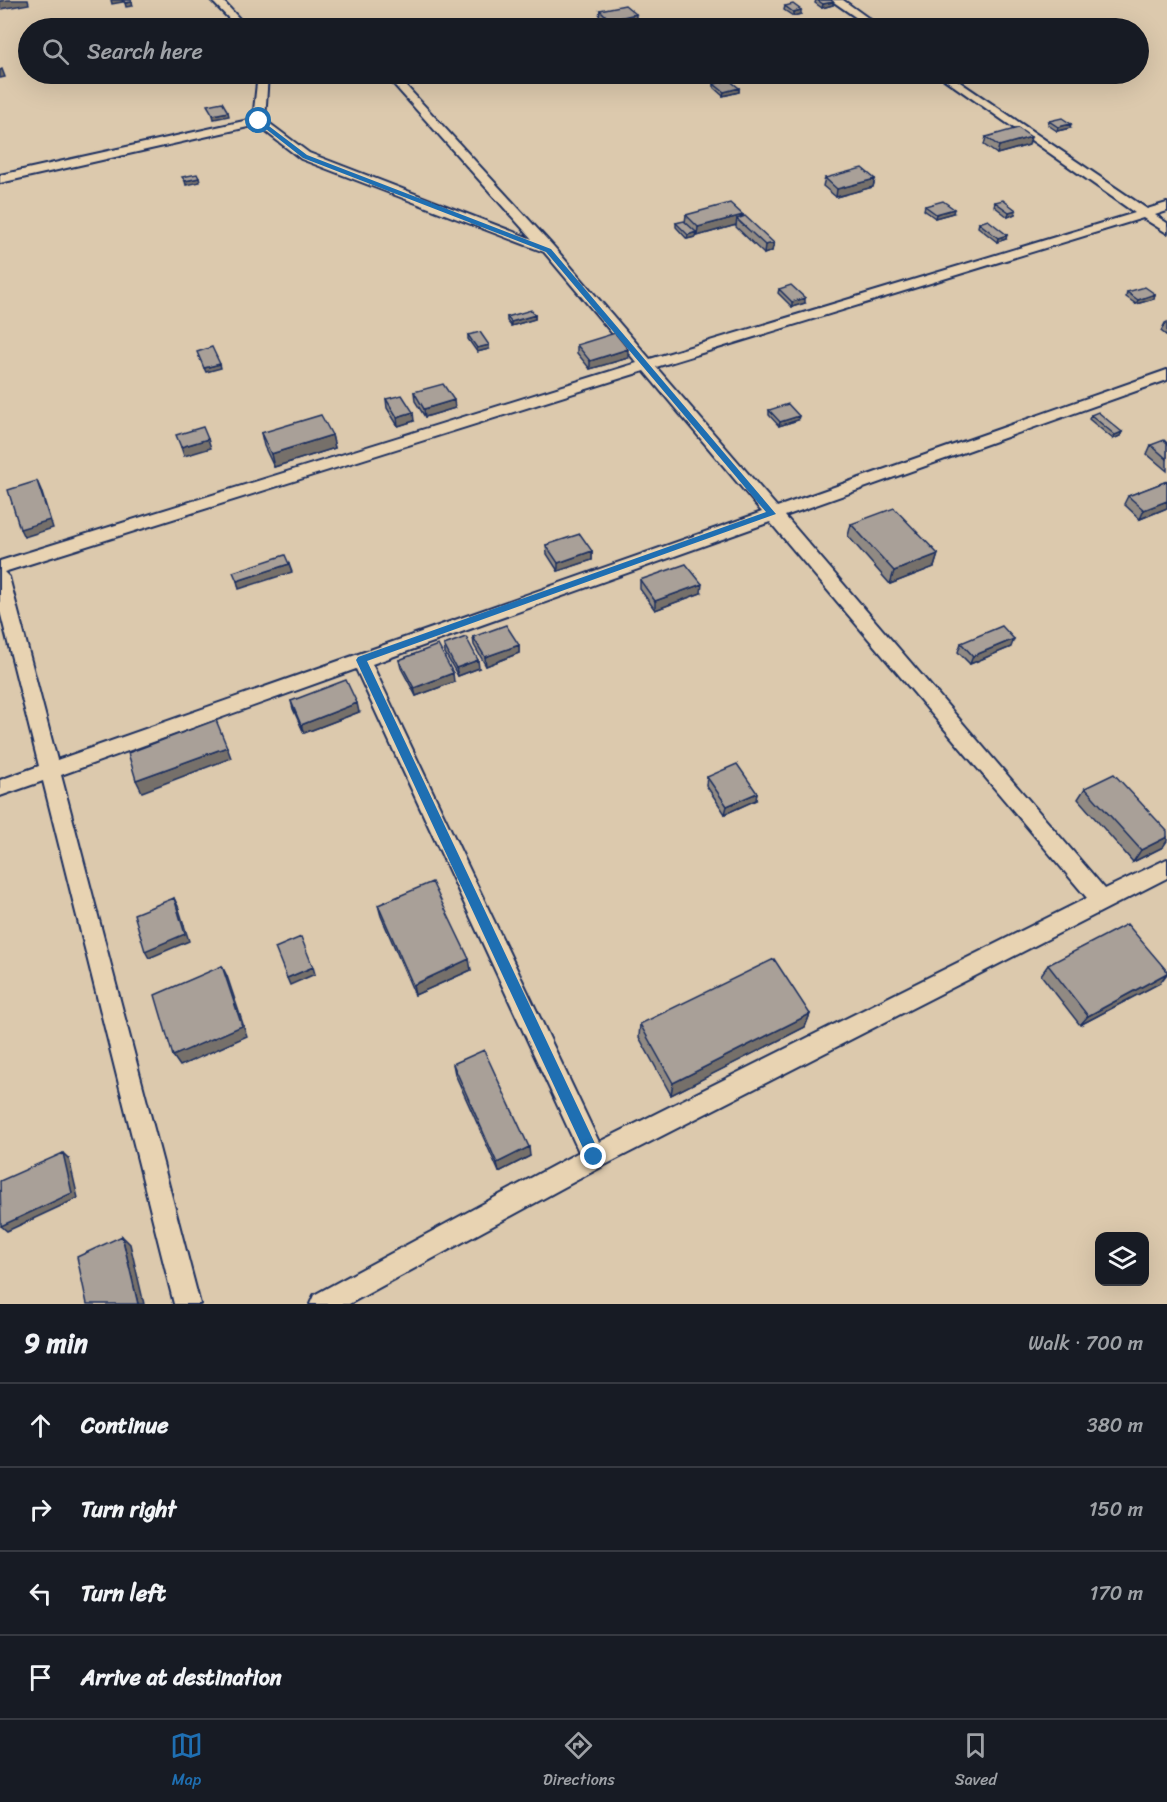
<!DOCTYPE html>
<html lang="en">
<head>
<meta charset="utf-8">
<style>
	:root { --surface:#171b24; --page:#20242c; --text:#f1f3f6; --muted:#9ea1a6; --line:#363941; --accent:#1f6fb2 }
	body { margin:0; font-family:Sriracha,sans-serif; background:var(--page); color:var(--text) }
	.controls { position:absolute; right:18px; bottom:18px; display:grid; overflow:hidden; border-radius:12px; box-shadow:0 6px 24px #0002 }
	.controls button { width:54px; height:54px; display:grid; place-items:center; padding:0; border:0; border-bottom:2px solid var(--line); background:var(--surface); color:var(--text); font:30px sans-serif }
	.stop { position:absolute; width:18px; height:18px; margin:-14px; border:4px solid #1f6fb2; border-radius:50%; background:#fff }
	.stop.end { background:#1f6fb2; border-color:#fff; box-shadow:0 2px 6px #0008 }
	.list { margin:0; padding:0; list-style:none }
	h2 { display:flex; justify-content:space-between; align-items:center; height:78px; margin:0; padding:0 24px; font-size:26px }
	h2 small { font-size:20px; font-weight:400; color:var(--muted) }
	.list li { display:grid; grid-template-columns:39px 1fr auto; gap:18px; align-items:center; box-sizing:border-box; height:84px; padding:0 24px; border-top:2px solid var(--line) }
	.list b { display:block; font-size:22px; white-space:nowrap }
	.list em { font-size:20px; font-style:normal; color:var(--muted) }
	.icon { flex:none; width:33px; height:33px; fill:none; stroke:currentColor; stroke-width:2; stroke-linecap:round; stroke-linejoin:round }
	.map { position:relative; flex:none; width:1167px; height:1304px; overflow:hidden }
	.search { position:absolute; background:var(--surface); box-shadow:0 6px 24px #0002; left:18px; right:18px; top:18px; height:66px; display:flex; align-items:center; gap:15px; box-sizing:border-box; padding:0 21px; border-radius:33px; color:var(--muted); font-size:22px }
	.sheet { height:414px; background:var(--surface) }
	nav { display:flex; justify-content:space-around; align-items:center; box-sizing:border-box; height:84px; border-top:2px solid var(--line); background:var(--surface); font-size:16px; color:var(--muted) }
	nav a { display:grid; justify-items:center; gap:3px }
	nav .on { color:var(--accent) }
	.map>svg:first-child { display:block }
</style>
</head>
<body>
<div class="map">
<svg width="1167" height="1304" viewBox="0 0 1167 1304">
	<rect width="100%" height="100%" fill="#dcc9ad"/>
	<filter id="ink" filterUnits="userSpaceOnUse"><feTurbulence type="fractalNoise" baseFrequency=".0167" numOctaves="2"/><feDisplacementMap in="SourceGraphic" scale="12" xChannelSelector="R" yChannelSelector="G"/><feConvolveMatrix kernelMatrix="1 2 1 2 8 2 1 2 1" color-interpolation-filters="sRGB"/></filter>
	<g filter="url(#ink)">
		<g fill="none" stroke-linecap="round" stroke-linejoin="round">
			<defs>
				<path id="street" d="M211,0H222L248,28H238Z
					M831,0H843L882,28H871Z
					M258,74H268L265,120L309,153L532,239L389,79L390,77H398L554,247L650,359L1135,213L937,74H948L1147,209L1167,203V211L1155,215L1167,223V233L1143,218L656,367L777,507L1167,370V380L785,516L1105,889L1167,859V878L603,1166L349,1304H310L314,1295L579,1152L356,669L61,775L200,1304H174L43,781L0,796V780L39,766L0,611V561L637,363L544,252L301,159L257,125L0,183V175L253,119ZM644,371L762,512L57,760L9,577L4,572ZM770,522L1087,898L599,1142L372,664Z"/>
			</defs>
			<use href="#street" stroke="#1b2f5e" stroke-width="4"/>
			<use href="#street" fill="#e8d3b2" fill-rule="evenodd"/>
		</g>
		<path fill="#918a83" stroke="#1b2f5e" stroke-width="1.5" d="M816,0H831L833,5L822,8L815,3Z
			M785,6L801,14L793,16L784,10Z
			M600,10L636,22L610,27L599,18Z
			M714,84L739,88V92L723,96L714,88Z
			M1049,121L1070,128L1057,131L1048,125Z
			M986,137L1029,145L997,154L984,145Z
			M825,178L875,179L873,187L836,197L823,186Z
			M995,202L1016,210L1015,214L1008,217L994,206Z
			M925,206L953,213L935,218L924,210Z
			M686,215H743V217L772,251L764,254L736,227V225L697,236L696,234L695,237L687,239L676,227V223L685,222Z
			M979,223L1006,239L997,242L978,227Z
			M779,289L805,303L792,307L778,293Z
			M1127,292L1155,294L1154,299L1136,304L1126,297Z
			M535,315V319L511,326L507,321V317Z
			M1167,322V336L1161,331L1165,323Z
			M468,335L489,349L477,352L468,339Z
			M577,345L628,358L590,369L577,353Z
			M414,392L455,408L425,417L415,401Z
			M386,399L414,421L398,426L387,408Z
			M769,410L798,420L779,426L769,415Z
			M1091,415L1122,432L1120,436L1113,439L1089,419Z
			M261,433L332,435L335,448L274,467L264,446Z
			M1167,443V471L1147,454L1151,445Z
			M1167,481V508L1140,519L1124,504L1128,496Z
			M851,524L938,554L934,567L890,584L848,536Z
			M546,545L592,551V560L558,571L547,554Z
			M640,580L701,593L655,610L640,589Z
			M473,637L519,645V653L486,666L474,645Z
			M961,643L1011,647L970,664L958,652Z
			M444,645L479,668L458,676L445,653Z
			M399,660L454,682L416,696L401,668Z
			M291,701L359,712L304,733L293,709Z
			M707,777L756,800L725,814L706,785Z
			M1085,788L1163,847L1133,862L1078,799Z
			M378,905L471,970L415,995L381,916Z
			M1048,965L1167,971V974L1160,983L1080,1025L1041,975Z
			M810,1014L805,1027L671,1095L639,1037L640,1024Z
			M453,1064L530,1156L499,1172L455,1074Z"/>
		<path fill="#76706a" stroke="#1b2f5e" stroke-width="1.5" d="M7,0H28L29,4L0,9V1Z
			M111,0H122L123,2L112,4Z
			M132,2L133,6L126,7L125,3Z
			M833,2V5L822,8L823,4Z
			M801,10V14L793,16V12Z
			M636,14V22L610,27V20Z
			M2,69L5,77L0,78V70Z
			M739,88V92L723,96L724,92Z
			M228,112L229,116L214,119L213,115Z
			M1071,124L1070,128L1057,131L1058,127Z
			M1031,137L1029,145L997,154L999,146Z
			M199,178L200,182L186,185L185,181Z
			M875,179L873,187L836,197L837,189Z
			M954,209L953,213L935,218L936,214Z
			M1016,210L1015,214L1008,217L1009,212Z
			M743,215L742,224L737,219L736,225L697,236L698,227Z
			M696,232L695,237L687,239L688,235Z
			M1007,235L1006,239L997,242L998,238Z
			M774,243L772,251L764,254L765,245Z
			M1155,294L1154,299L1136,304L1138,300Z
			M805,298V303L792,307V302Z
			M535,315V319L511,326V322Z
			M489,345V349L477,352V348Z
			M628,349V358L590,369V361Z
			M220,364L221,368L206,372L204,368Z
			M454,400L455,408L425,417L424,409Z
			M413,412L414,421L398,426L397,417Z
			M799,416L798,420L779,426L780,422Z
			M1122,432L1120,436L1113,439L1115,435Z
			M332,435L335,448L274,467L271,454Z
			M208,439L211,448L184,456L181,447Z
			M37,481L41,490L53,528L24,537L20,529Z
			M1167,501V508L1140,519L1144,510Z
			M592,551V560L558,571V563Z
			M938,554L934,567L890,584L894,571Z
			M289,564L292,572L239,589L237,581Z
			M702,584L701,593L655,610V601Z
			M1014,639L1011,647L970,664L973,656Z
			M519,645V653L486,666L485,657Z
			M478,660L479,668L458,676L456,668Z
			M453,673L454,682L416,696L414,688Z
			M357,703L359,712L304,733L301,725Z
			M227,747L231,758L142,792L136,780Z
			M757,793L756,800L725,814L727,806Z
			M1167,837V841L1163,847L1133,862L1141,850Z
			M174,898L178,906L189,941L149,958L145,951Z
			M469,959L471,970L415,995L413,985Z
			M222,966L227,976L247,1036L180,1066L173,1056Z
			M313,967L315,974L290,985L287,978Z
			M1167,973L1160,983L1080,1025L1088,1016Z
			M810,1014L805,1027L671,1095L673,1083Z
			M529,1147L530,1156L499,1172L497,1163Z
			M63,1153L69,1159L78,1198L7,1231L1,1226Z
			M122,1236L130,1244L144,1304H138Z"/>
		<path fill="#a9a098" stroke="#1b2f5e" stroke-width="1.5" d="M123,0H131L132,2L125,3Z
			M817,0H831L833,2L823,4Z
			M793,4L801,10L793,12L785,6Z
			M625,5L636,14L610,20L600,10Z
			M571,23L576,28H559L557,26Z
			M729,80L739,88L724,92L714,84Z
			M222,102L228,112L213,115L207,105Z
			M1062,118L1071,124L1058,127L1049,121Z
			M1018,128L1031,137L999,146L986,137Z
			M862,168L875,179L837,189L825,178Z
			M197,174L199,178L185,181L182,177Z
			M1003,200L1016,210L1009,212L995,202Z
			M943,201L954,209L936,214L925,206Z
			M730,203L743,215L698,227L686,215Z
			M745,216L774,243L765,245L737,219Z
			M988,220L1007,235L998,238L979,223Z
			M684,221L696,232L688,235L676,223Z
			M791,285L805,298L792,302L779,289Z
			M1145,287L1155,294L1138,300L1127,292Z
			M531,310L535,315L511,322L507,317Z
			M480,332L489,345L477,348L468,335Z
			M615,333L628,349L590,361L577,345Z
			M212,347L220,364L204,368L197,352Z
			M443,384L454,400L424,409L414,392Z
			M402,395L413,412L397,417L386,399Z
			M788,404L799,416L780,422L769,410Z
			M1098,412L1122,432L1115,435L1091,415Z
			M321,415L332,435L271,454L261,433Z
			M203,427L208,439L181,447L176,435Z
			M1164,440L1167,443V459L1151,445Z
			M37,481L50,520L20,529L8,490Z
			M1167,481V501L1144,510L1128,496Z
			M894,508L938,554L894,571L851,524Z
			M580,534L592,551L558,563L546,545Z
			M285,555L289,564L237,581L233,572Z
			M686,564L702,584L655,601L640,580Z
			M506,625L519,645L485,657L473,637Z
			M1002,626L1014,639L973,656L961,643Z
			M466,637L478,660L456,668L444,645Z
			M438,645L453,673L414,688L399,660Z
			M346,680L357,703L301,725L291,701Z
			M216,720L227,747L136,780L128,753Z
			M737,764L757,793L727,806L707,777Z
			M1114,774L1167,831V837L1141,850L1085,788Z
			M432,882L469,959L413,985L378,905Z
			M174,898L185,934L145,951L134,914Z
			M1127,924L1167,971V973L1088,1016L1048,965Z
			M301,937L313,967L287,978L275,948Z
			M774,959L810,1014L673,1083L640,1024Z
			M222,966L242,1026L173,1056L155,995Z
			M484,1050L529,1147L497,1163L453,1064Z
			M63,1153L72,1193L1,1226L0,1181Z
			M122,1236L138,1304H87L77,1257Z"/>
	</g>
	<path fill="#1f6fb2" d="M257,120H261L307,155L551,249L776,514L367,661L599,1152L601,1157L599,1161L594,1163L589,1161L356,660L358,657L766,512L546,252L303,158L257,122Z"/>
</svg>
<div class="controls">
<button><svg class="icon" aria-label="layers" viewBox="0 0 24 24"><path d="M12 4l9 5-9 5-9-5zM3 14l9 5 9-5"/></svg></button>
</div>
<div class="stop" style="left:259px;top:121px"></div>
<div class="stop end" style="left:594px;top:1157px"></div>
<div class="search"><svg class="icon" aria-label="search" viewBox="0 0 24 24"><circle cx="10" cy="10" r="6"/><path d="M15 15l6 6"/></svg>Search here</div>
</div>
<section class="sheet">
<h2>9 min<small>Walk · 700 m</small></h2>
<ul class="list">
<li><svg class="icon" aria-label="ahead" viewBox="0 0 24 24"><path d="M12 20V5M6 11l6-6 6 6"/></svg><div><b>Continue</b></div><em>380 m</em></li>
<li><svg class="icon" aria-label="right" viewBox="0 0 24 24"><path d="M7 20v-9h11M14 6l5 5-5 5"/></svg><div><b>Turn right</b></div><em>150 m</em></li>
<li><svg class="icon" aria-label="left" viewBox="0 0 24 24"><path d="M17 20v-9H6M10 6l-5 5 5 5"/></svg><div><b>Turn left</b></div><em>170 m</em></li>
<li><svg class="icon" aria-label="arrive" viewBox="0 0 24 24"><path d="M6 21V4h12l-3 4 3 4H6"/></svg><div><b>Arrive at destination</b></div></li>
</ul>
</section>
<nav>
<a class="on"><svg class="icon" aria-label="map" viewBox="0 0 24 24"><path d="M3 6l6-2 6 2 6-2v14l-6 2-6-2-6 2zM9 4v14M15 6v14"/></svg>Map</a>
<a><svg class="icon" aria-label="directions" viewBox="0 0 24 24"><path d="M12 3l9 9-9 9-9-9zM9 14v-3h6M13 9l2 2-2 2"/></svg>Directions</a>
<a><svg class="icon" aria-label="saved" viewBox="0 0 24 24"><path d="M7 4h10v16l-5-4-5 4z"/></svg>Saved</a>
</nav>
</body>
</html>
